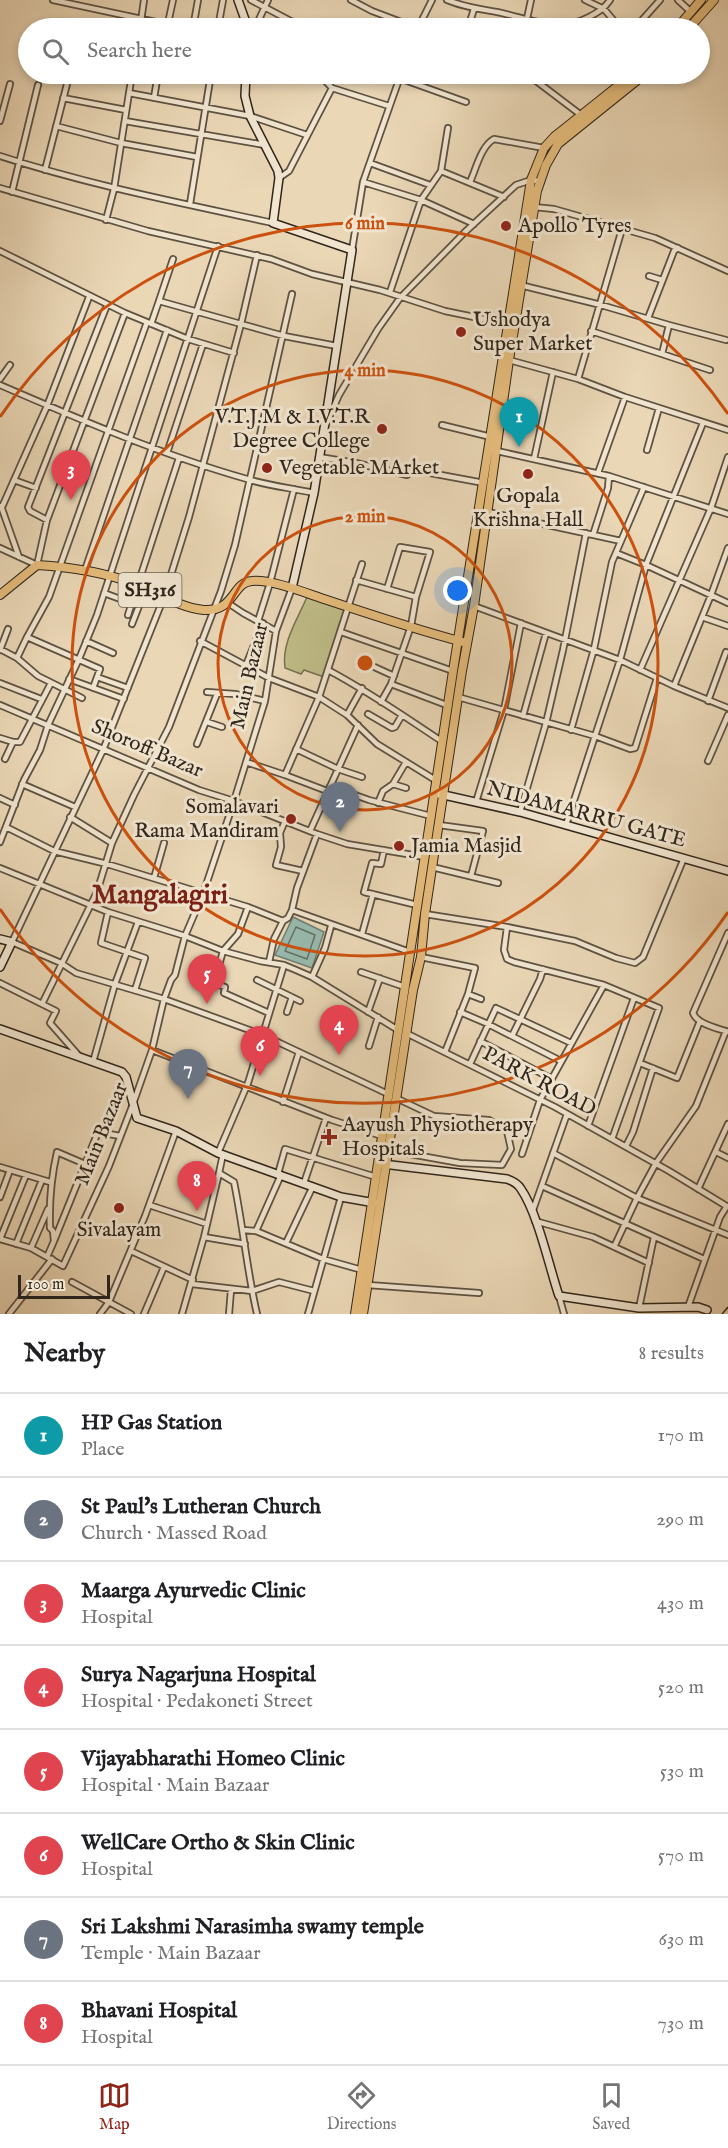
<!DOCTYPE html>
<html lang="en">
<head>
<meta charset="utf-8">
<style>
	:root { --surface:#fff; --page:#f2f2f2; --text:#202124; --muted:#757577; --line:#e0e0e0; --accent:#8f2418 }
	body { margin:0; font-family:"IM FELL English",serif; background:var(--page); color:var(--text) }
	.scale { position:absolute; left:18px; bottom:15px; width:92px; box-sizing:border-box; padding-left:6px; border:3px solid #30261c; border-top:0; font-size:16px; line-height:21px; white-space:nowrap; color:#30261c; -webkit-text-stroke:4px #f1e5d0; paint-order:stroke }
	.you { position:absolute; left:458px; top:591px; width:21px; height:21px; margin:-15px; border:4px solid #fff; border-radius:50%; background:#1a73e8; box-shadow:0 0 0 9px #1a73e833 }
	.badge { display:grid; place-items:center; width:39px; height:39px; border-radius:50%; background:var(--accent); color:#fff; font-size:20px; font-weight:700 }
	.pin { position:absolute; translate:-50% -50px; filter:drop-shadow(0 2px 3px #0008) }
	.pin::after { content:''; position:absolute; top:32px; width:21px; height:18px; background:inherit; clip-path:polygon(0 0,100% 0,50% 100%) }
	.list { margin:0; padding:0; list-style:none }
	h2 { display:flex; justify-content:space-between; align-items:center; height:78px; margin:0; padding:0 24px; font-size:26px }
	h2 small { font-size:20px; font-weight:400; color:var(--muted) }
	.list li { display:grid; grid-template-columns:39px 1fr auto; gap:18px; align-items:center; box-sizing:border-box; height:84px; padding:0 24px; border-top:2px solid var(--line) }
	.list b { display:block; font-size:22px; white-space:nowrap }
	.list p { margin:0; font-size:20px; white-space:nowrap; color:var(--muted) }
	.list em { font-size:20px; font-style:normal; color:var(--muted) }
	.icon { flex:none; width:33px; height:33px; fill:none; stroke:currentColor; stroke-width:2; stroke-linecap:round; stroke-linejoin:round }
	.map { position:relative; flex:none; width:728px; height:1314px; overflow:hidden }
	.search { position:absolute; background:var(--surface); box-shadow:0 3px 9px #0003; left:18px; right:18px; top:18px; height:66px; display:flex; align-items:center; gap:15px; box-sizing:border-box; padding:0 21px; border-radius:33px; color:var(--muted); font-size:22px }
	.sheet { height:750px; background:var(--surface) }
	nav { display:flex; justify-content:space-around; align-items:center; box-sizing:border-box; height:84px; border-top:2px solid var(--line); background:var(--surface); font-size:16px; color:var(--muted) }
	nav a { display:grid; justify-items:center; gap:3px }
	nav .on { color:var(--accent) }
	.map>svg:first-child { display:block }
</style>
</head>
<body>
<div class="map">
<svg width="728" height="1314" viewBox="0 0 728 1314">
	<rect width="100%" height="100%" fill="#ead7b6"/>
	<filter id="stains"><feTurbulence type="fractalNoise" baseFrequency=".00333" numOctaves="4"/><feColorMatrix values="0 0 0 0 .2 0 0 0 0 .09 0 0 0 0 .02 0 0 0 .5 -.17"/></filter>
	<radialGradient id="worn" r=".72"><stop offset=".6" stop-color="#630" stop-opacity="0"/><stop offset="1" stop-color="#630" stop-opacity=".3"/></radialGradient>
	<path fill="#bfbc88" stroke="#787152" stroke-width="1.5" d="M307,597L346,610L324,677L304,670L301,674L285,668C281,644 298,618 307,597Z"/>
	<path fill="#98baae" stroke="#6e7f74" stroke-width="1.5" d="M293,917L324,932L312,968L275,955Z"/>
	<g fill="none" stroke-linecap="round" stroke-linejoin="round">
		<path stroke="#647065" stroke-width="1.5" d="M296,927L315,935L307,959L285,951Z"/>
		<defs>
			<path id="street" d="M53,0L184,28
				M251,0L304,28
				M351,0L372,11L417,28
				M447,0C464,7 479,9 497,12C528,18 557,34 589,17C598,12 604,9 610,0
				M585,0L604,9L620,28
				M678,0L691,12
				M140,28L144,0
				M167,28L173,0
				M193,28L198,0
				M218,28L223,0
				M255,28L268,0
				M340,28L345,26L353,28
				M418,28L432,0
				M468,28L474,9
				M525,28L531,0
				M635,28L660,0
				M319,74L332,88L389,106
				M527,74L581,115
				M399,78L466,102
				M129,93L250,116L307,135
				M63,98L126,110
				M154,98L158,74
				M0,121L10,84
				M125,121L265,145
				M56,126L121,143L197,157
				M0,156C89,185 181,203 273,223
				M370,163L430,185
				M45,170L67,84
				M441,171L504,197
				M279,178L289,171L332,88
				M363,182L421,200L474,224
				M470,182C476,169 481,146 494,139L544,148
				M0,188L148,231L271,259L312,274L380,290L445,311L508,324
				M12,192L38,85
				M190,204L211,74
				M534,207L554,209L655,238L728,271
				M106,220L114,189L132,74
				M352,250L363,182L401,74
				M0,251L125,313L188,339L234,353
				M649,276L662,280
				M520,285L601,305L669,325L662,354L591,331
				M390,292L421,200L441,171L448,128
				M159,301L173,259
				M648,318L674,251L678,248
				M151,324L159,301L241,324L257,255
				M669,325L726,340
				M337,346L284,336L241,324L189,517L164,597L103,750L12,942L61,963L76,973L164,999L263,1035L388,1094
				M662,354L710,370
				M509,360L578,379L622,229
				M0,379L10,365
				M578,379L625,397L728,430
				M0,385C81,420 162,455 247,479C269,486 292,488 314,493
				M327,422L339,395L378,329L400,298L465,232L516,185L531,180L539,181
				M442,425L491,437
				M647,450L659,408
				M497,451L609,476L728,514
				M167,453L203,344
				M319,457L356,463L407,475L414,470L484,483
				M534,459L553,372
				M598,473L625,397
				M14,480L36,488
				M1,506L19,557
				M2,507L47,406L89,297
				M488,512L621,541L644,487
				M47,520L30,511L28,507L107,305
				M593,535L608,488L609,476
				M0,548L37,565L47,520L125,313
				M616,553L646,565L728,603
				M85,570L167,330
				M356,580L416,597
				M104,593L139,606L132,624
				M228,603L243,613L276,631
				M474,606L620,660L674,686L728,708
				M128,615L179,458
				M702,617L728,626
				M258,621L270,583L294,489
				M341,632L453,671
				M27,637L49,597L147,322
				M86,641L113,653
				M200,641L269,678L319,697L347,715L377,744L437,781
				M0,649L17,658L27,637L100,669L93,688
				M0,650L8,629
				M17,658L38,676L82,698
				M246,665L263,623
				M370,665L394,676
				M328,670C368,691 405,717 443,742
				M640,670L711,508L728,457
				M97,677L128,688
				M69,679L124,699
				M0,683L41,699
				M391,684L449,706
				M674,686L711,595L728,548
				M207,692L235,694L265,701
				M458,697L595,736L620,660L646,565L703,423
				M708,701L726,652
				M381,702L391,684L411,626L416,597L430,552L400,547L387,589
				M0,705L199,790L234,801L317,834L347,844L425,857
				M368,714L392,728L395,727L402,715
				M347,715L362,688
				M523,716L546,633
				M207,722L222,727
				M571,730L594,649L612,562L621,541
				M0,738L13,742H20L51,683
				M197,744L217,694
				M296,749L338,769L362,777
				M5,759L13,742
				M708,761L728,715
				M246,762L285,775
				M22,784L75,807
				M393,784L406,788
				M330,786L369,800L431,816
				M327,791L285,775L319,697L362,564
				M0,798L15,805
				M476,802L504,710L521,623
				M378,803L383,791L393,784L406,762
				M520,812L546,723L563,650L586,533
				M70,817L112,843
				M285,821L280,833L281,847L276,865L303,871
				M439,825L483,831L471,876
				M566,825L595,736L630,749L635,748L657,678
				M6,827L54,851L107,864L248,907L283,921
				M310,831L358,725
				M0,842L24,780L40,750L48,725L79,659L97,615L218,246
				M384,850L381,864L372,863L364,892L417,905
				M432,867L498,883
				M0,868L108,912L185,936L223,951L260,961L284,965L296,970L312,977L398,1030
				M154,878L164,843
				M248,907L238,934L223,951L214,983L225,987L224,993L269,1013
				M292,910L410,952
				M108,912L101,943L145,958L135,990
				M425,914L507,927L575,941L616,958L635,963L643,957L684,858
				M507,927L504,950L507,959L514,962L604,985L659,1008L612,1139
				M728,933L693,1013C697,1024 717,1028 728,1032
				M362,934L373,894
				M421,957L475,968L468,994L445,1052
				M269,962L274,939L283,921L288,918L292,910L297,888L317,834
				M361,972L405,987
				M312,977L325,948L331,926
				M257,980L300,1001
				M0,983L56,1011L50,1023L79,1056
				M468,994L481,999
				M42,1004L97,892L112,843L134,795L169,727L221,591L235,545L292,294
				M287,1012L292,997
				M368,1012L380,978
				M460,1012L488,1024L561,1061
				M406,1033L555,1107L669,1171L728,1207
				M512,1036L540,979L543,969
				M480,1041L552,1079
				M369,1046L378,1017
				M152,1050L332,1120L382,1136
				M93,1062L115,984L138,922
				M640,1063L677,1078L700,1021
				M470,1064L496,1008L571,1043
				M283,1102L299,1052
				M588,1126L634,998
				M626,1146L633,1132L653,1068
				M388,1150L460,1163L502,1165L511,1149L507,1131L489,1120L434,1116L396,1098
				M716,1152L728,1158
				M218,1153L248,1083L284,965
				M553,1153L637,1198L656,1163L696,1106L726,1031
				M223,1154L219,1173L234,1182C243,1226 247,1271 257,1314
				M522,1154L540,1100L604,985
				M0,1167L50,1182
				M278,1174L285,1149L376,1177
				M304,1183L326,1118
				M542,1186L704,1259
				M698,1189L728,1124
				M0,1197L10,1170
				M149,1205L207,1224
				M533,1210L567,1114
				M535,1221L593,1237L649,1263
				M243,1230L256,1231L323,1259L362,1270
				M256,1231L281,1175
				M204,1237L245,1244
				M0,1239L31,1248L63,1266L109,1166L133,1104L152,1050L164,999L171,980L175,975L185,936L203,894L234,801L265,701L276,631L292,588
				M0,1239L26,1175
				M54,1241L98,1132L120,1136
				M286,1243L313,1186
				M16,1244L42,1180
				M614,1247L637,1198L728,1235
				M31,1248L48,1209
				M131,1251L193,1280
				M47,1257L54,1241L53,1231L50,1228C49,1201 51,1178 57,1152L85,1164
				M72,1282L131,1314
				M192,1284L252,1291L279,1282L314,1291
				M368,1285L479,1293
				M559,1296L564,1314
				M688,1307L720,1217L727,1206
				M639,1308L654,1237
				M9,1314L52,1259
				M100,1314L109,1302L145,1216L176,1131
				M144,1314L164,1267
				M182,1314L204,1237L219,1173
				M229,1314L231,1290
				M308,1314L341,1197"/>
			<path id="secondary" d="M238,0L248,28
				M246,74L245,96L250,116L278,171L279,178L273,223L352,250L314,493L292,588
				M435,793L520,812L728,871
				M0,939L12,942L0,967
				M0,1029L122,1072L126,1077L137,1118L176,1131L218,1153L341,1197L375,1203
				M383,1164L507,1179C513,1181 518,1184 521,1189C538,1214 549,1266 559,1296L639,1308L698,1307L707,1310"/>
			<path id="primary" d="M677,28L701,0
				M689,28L714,0
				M0,595L37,565C70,567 104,572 135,584C157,592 180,608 204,610C235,612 232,582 252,581C272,579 308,594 327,600C372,615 417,630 463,642
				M355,1314L453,671L531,180L544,148L554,137L633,74
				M363,1314L413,990L421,957L425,914L462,671L474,606L509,360L537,191L546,165L558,144L645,74"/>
		</defs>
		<use href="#street" stroke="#5e5242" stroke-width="8"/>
		<use href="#secondary" stroke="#30261c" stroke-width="10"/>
		<use href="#primary" stroke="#30261c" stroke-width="10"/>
		<use href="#street" stroke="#f1e5d0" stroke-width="4.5"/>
		<use href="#secondary" stroke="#f1e5d0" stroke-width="7"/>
		<use href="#primary" stroke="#e5bc7b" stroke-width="8"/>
		<path stroke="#30261c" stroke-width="1.5" stroke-dasharray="10 10" stroke-linecap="butt" d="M722,1314L728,1307"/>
	</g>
	<g fill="none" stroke="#cc510e" stroke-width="3">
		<circle cx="365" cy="663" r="147"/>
		<circle cx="365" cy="663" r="293"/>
		<path d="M728 912A440 440 0 0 1 0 909M0 417A440 440 0 0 1 728 414"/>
	</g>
	<g fill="#8f2418" stroke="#f1e5d0" stroke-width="2">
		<circle cx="506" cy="226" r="6"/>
		<circle cx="461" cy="332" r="6"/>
		<circle cx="382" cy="429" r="6"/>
		<circle cx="267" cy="468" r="6"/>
		<circle cx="528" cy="474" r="6"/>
		<circle cx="291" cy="819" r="6"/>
		<circle cx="399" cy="846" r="6"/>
		<path d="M326 1128h6v6h6v6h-6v6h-6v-6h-6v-6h6z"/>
		<circle cx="119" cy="1208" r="6"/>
	</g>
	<g text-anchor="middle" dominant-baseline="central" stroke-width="6" stroke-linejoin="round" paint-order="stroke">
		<rect fill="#f1e5d0" stroke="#6a5f52" stroke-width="1.5" x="118.5" y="573" width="63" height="34" rx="4.5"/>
		<g font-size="20" font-weight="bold" fill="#30261c">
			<text x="150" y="590">SH316</text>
		</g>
		<g font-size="21" fill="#30261c" stroke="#f1e5d0" text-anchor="start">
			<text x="518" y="226">Apollo Tyres</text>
			<text x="473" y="320">Ushodya<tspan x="473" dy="24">Super Market</tspan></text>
			<text x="370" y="417" text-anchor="end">V.T.J.M &amp; I.V.T.R<tspan x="370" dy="24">Degree College</tspan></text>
			<text x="279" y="468">Vegetable MArket</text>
			<text x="528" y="496" text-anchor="middle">Gopala<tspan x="528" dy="24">Krishna Hall</tspan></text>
			<text x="279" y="807" text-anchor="end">Somalavari<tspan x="279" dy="24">Rama Mandiram</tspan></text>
			<text x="411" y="846">Jamia Masjid</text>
			<text x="342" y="1125">Aayush Physiotherapy<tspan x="342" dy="24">Hospitals</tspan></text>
			<text x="119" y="1230" text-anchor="middle">Sivalayam</text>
		</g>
		<g font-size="21" fill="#30261c" stroke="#f1e5d0">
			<text transform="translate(250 676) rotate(-77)">Main Bazaar</text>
			<text transform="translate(147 749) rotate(23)">Shoroff Bazar</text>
			<text transform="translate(586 815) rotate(15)">NIDAMARRU GATE</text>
			<text transform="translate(539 1082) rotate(28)">PARK ROAD</text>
			<text transform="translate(102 1134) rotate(-68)">Main Bazaar</text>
		</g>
		<g font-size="27" font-weight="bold" fill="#7a1f14" stroke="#f1e5d0">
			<text x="160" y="896">Mangalagiri</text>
		</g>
	</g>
	<circle cx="365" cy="663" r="9" fill="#cc510e" stroke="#f1e5d0" stroke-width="3"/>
	<g font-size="18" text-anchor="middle" font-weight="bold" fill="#cc510e" stroke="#f1e5d0" stroke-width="6" stroke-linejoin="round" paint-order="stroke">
		<text x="365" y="229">6 min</text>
		<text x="365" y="376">4 min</text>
		<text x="365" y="522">2 min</text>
	</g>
	<rect width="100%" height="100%" filter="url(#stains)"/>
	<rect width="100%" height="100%" fill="url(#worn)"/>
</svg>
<div class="scale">100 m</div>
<div class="you"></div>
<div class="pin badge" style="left:519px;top:447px;background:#0f9aa8">1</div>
<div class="pin badge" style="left:340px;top:832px;background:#6b7280">2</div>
<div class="pin badge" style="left:71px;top:500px;background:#e0444e">3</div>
<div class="pin badge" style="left:339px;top:1055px;background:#e0444e">4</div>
<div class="pin badge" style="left:207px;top:1004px;background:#e0444e">5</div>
<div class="pin badge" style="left:260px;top:1076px;background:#e0444e">6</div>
<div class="pin badge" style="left:188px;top:1099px;background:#6b7280">7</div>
<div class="pin badge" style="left:197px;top:1211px;background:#e0444e">8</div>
<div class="search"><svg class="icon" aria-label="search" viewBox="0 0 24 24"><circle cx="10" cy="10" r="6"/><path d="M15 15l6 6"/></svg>Search here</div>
</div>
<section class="sheet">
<h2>Nearby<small>8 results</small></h2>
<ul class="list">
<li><span class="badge" style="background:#0f9aa8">1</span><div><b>HP Gas Station</b><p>Place</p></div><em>170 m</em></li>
<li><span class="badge" style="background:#6b7280">2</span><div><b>St Paul's Lutheran Church</b><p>Church · Massed Road</p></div><em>290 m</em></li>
<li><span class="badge" style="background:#e0444e">3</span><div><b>Maarga Ayurvedic Clinic</b><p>Hospital</p></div><em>430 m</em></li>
<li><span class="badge" style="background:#e0444e">4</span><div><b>Surya Nagarjuna Hospital</b><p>Hospital · Pedakoneti Street</p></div><em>520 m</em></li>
<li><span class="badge" style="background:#e0444e">5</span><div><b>Vijayabharathi Homeo Clinic</b><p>Hospital · Main Bazaar</p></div><em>530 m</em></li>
<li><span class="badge" style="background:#e0444e">6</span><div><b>WellCare Ortho &amp; Skin Clinic</b><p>Hospital</p></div><em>570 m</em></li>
<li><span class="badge" style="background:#6b7280">7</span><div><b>Sri Lakshmi Narasimha swamy temple</b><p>Temple · Main Bazaar</p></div><em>630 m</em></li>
<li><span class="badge" style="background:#e0444e">8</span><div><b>Bhavani Hospital</b><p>Hospital</p></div><em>730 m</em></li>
</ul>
</section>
<nav>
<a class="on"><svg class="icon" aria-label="map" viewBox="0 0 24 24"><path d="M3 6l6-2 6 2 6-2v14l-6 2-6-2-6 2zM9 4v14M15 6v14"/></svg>Map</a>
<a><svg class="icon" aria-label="directions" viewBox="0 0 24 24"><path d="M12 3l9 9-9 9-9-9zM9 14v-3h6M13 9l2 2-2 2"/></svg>Directions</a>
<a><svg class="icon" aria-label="saved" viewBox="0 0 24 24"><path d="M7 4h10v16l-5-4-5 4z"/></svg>Saved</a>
</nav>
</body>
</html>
